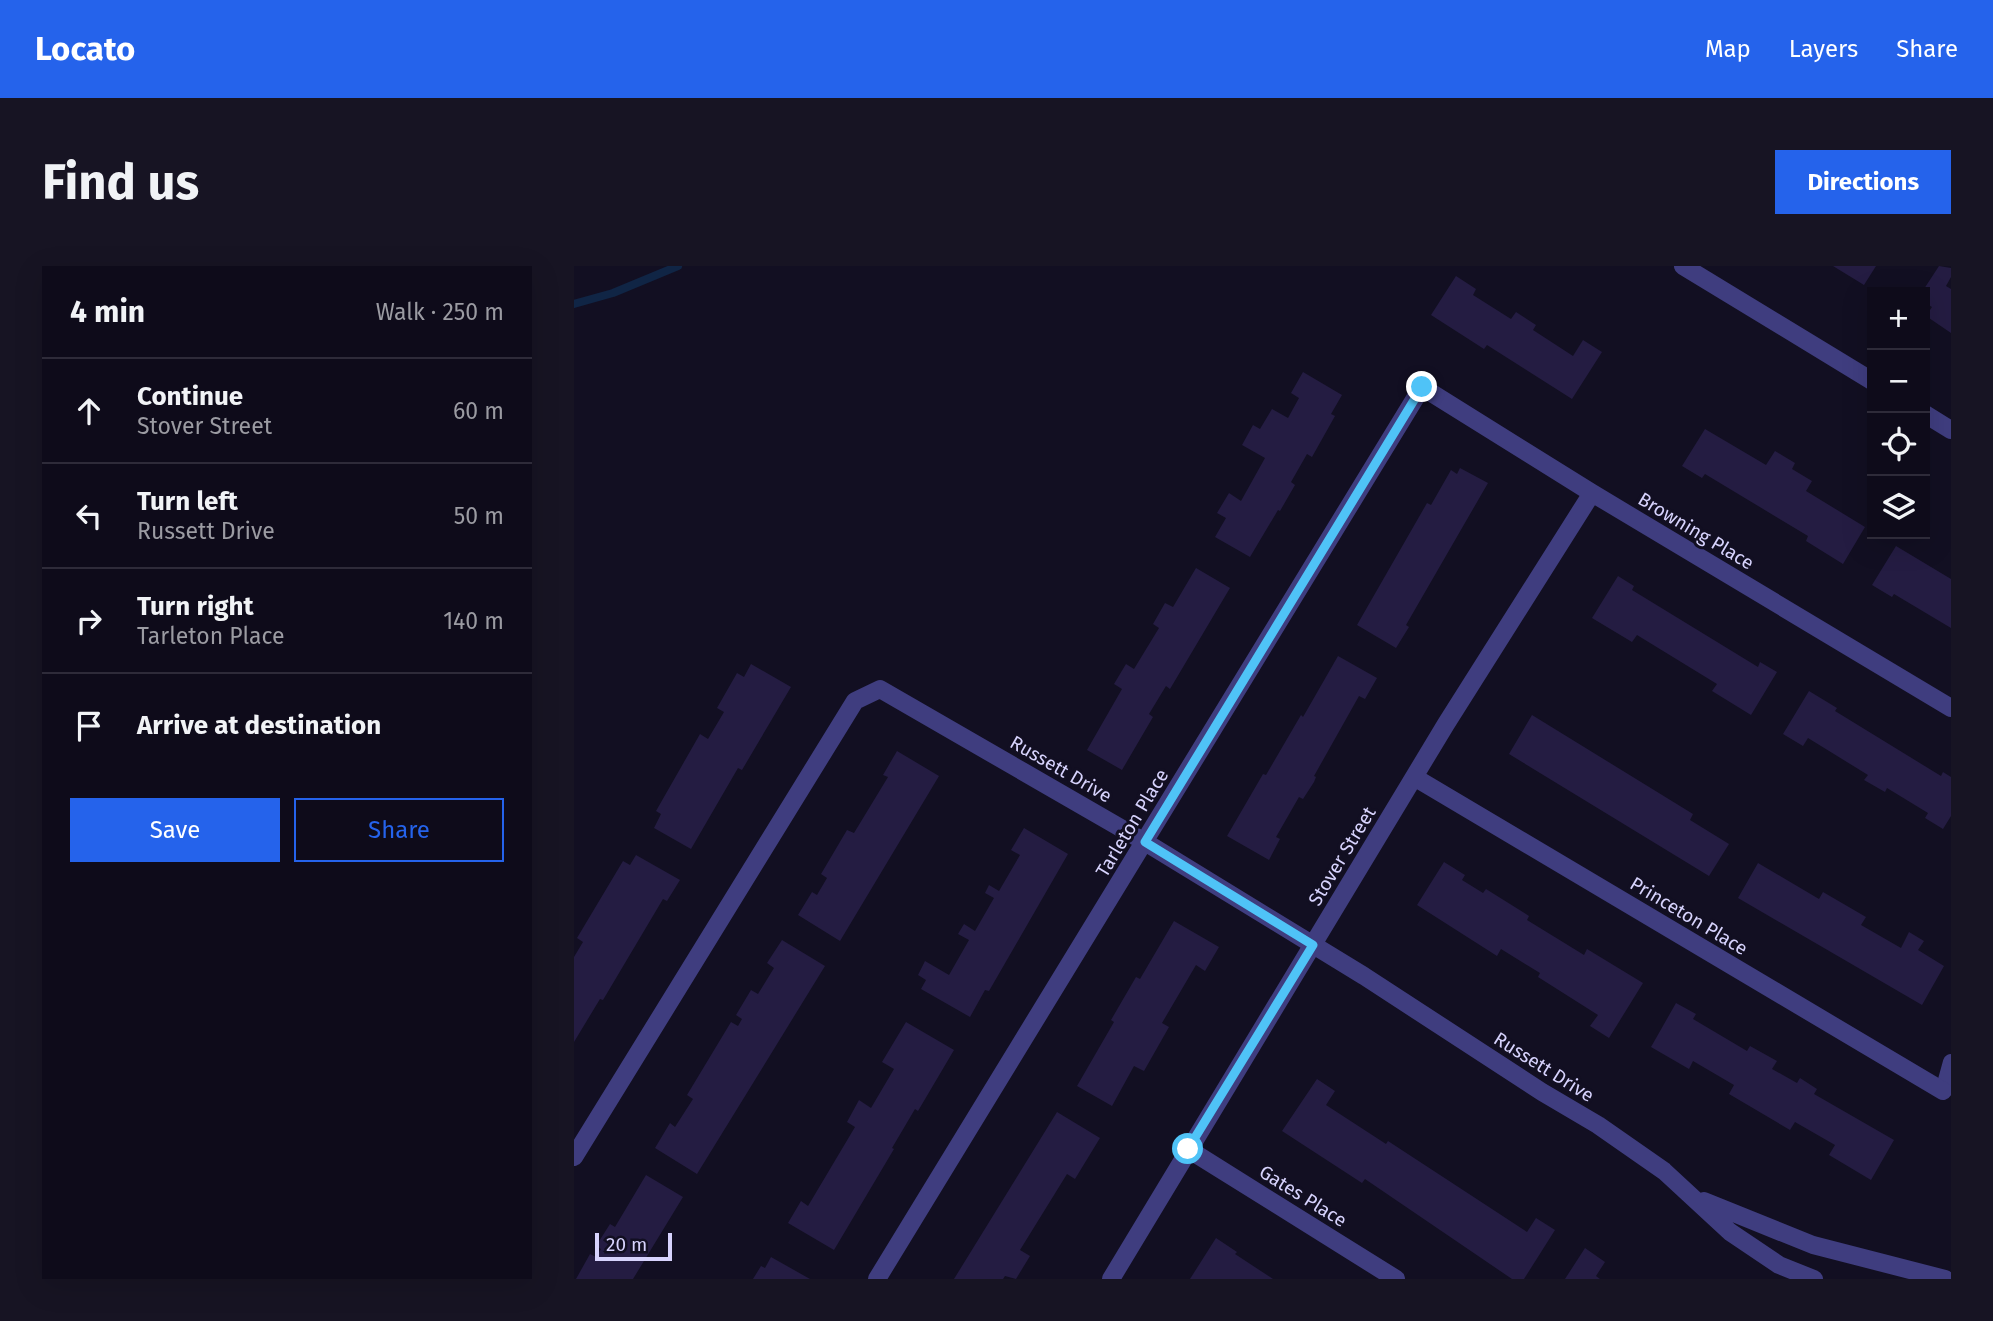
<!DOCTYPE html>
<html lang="en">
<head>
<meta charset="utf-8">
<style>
	:root { --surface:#0e0b1a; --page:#171423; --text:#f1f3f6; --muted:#9b9ba2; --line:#2e2b39; --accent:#2563eb }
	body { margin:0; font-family:"Fira Sans",sans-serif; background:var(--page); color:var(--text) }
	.controls { position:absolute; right:21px; top:21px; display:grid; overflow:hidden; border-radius:0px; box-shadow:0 7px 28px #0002 }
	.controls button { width:63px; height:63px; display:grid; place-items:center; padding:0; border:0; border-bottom:2px solid var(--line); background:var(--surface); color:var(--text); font:35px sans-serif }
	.scale { position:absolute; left:21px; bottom:18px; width:77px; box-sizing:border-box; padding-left:7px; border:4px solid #d7d3fd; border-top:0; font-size:19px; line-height:24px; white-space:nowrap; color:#d7d3fd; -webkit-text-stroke:5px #120f22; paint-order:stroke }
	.stop { position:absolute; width:21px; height:21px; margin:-16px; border:5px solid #4fc3f7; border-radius:50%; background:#fff }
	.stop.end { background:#4fc3f7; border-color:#fff; box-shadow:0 2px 7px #0008 }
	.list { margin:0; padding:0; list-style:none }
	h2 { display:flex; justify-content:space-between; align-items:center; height:91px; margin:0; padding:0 28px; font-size:30px }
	h2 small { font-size:23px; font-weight:400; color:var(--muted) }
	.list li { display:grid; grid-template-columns:46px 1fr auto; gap:21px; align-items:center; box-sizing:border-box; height:105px; padding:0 28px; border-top:2px solid var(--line) }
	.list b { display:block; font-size:26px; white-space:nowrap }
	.list p { margin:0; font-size:23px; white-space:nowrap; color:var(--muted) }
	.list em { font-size:23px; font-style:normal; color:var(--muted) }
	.actions { display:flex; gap:14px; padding:21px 28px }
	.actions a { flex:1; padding:16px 0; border:2px solid var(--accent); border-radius:0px; text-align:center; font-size:24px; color:var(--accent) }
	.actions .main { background:var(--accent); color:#fff }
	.icon { flex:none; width:38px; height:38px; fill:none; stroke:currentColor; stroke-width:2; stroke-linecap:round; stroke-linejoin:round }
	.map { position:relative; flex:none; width:1377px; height:1013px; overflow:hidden; border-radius:0px }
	header { display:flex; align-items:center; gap:42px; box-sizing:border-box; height:98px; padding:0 35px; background:var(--accent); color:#fff }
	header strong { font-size:33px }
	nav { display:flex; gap:38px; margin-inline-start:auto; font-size:24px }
	.intro { display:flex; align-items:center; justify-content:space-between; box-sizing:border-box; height:168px; padding:0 42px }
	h1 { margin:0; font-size:49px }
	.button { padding:18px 32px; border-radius:0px; background:var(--accent); color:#fff; font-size:24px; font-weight:700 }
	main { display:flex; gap:42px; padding:0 42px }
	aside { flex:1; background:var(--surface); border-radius:0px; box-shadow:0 7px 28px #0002 }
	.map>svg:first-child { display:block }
</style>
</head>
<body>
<header>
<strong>Locato</strong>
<nav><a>Map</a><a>Layers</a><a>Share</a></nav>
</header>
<div class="intro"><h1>Find us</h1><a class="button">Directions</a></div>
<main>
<aside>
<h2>4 min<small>Walk · 250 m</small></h2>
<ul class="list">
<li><svg class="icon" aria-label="ahead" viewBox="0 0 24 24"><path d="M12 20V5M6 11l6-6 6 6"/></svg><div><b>Continue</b><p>Stover Street</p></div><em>60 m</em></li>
<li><svg class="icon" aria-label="left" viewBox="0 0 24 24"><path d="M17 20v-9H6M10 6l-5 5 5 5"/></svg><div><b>Turn left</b><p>Russett Drive</p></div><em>50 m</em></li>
<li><svg class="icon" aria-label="right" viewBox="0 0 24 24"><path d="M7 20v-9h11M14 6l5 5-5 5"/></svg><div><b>Turn right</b><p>Tarleton Place</p></div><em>140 m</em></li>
<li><svg class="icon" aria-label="arrive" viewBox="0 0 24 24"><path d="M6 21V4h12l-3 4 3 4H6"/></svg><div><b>Arrive at destination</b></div></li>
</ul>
<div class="actions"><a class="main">Save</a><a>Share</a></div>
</aside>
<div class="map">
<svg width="1377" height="1013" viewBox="0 0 1377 1013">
	<rect width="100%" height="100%" fill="#120f22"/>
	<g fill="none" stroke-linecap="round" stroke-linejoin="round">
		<path stroke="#102545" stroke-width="8" d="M0,38L39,27L104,0"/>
	</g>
	<path fill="#241c42" d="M1259,0H1302L1290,19Z
		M1365,0L1377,2V11L1372,20L1377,23V67L1352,50L1358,41L1351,37V26H1348Z
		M882,10L902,23L899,29L937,53L942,46L962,59L959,64L999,90L1009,74L1028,86L998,133L913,79L910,83L857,49Z
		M729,106L768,129L757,148L761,150L738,191L733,188L717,216L721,219L706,245L704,244L676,291L641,271L652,252L643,247L655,227L667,235L691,192L668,179L679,159L686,163L698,143L714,152L725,132L717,127Z
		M1131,163L1192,199L1201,185L1221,197L1218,203L1238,215L1232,225L1291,261L1269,298L1232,275L1234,270L1131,208L1128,212L1108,200Z
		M886,202L914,217L832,359L835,361L822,382L783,359L853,237L857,239L877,204L883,208Z
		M1322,280L1377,313V362L1320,328L1318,331L1298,319Z
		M622,302L656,322L596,423L592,420L575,448L579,451L548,504L513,484L548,423L540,418L552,398L560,403L585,362L579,358L591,337L599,341Z
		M1044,310L1060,320L1058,324L1184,401L1186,396L1203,406L1177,449L1138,425L1143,418L1063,369L1058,376L1018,352Z
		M764,390L803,412L791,433L785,430L740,510L742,511L740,516L729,533L725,531L702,571L706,573L695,594L653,570L689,508L692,509L727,449L729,451Z
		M177,398L217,421L168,504L164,502L117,583L80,562L87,548L82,545L126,468L134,473L150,446L143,442L163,407L170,411Z
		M1235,425L1263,442L1261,445L1367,510L1369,506L1377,511V550L1369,563L1351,552L1354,547L1313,522L1311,526L1290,514L1294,509L1234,472L1229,480L1209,468Z
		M958,449L1119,548L1116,554L1155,578L1135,610L935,488Z
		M323,485L365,510L266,675L224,649L238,626L243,629L253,612L247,608L273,564L280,567L314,511L309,509Z
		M450,562L494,588L415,725L411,724L396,751L347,723L352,714L344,709L351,695L375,709L395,674L384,668L390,658L401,665L420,632L411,627L415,619L425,625L446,589L437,584Z
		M62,589L106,614L93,635L89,633L29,734L26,733L0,776V691L9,676L3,672L49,595L56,599Z
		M870,596L891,609L888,614L909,627L912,623L955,650L953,654L1010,689L1013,683L1069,717L1035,772L1016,760L1024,749L964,711L966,707L927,683L923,690L843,639Z
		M1184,597L1245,633L1249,626L1292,651L1287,659L1327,682L1335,666L1350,675L1344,684L1370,700L1348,739L1164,632Z
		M600,655L645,681L631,705L622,699L588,757L595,761L570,805L560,800L538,840L503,820L540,756L537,754L562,711L566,713Z
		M208,674L251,700L123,908L81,882L96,857L101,861L119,833L113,829L157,756L164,760L168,753L162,749L177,724L184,728L200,702L193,697Z
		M1102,737L1122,748L1119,753L1173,785L1176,780L1203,795L1198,803L1223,817L1226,812L1243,823L1240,828L1320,874L1297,914L1255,889L1261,879L1221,856L1216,864L1155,828L1160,819L1119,795L1115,803L1077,781Z
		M332,756L380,784L344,845L341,843L318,882L320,883L260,984L214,957L227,935L234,940L281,861L273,856L285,834L297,842L320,803L308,796Z
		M743,813L761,825L752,839L812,878L814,875L953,966L962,952L981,964L950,1013H938L791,913L788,917L708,865Z
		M483,846L526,872L501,913L493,908L446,984L456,990L442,1013L431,1010L429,1013H380Z
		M72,909L109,931L59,1013H2L16,988L22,991L27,983L22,980L36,958L41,961Z
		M642,972L663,986L661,988L699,1013H616Z
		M1011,982L1031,996L1022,1010L1026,1013H991Z
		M197,991L236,1013H179L187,1000L191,1002Z"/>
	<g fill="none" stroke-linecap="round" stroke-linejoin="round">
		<path stroke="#3f3d7f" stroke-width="16" d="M1369,825L1377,796"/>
		<path stroke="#3f3d7f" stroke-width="18" d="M1109,0L1298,115
			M1351,148L1377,164
			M840,511L1369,825
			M614,883L822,1013
			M0,891L281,435L306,423L571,576L790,710L968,826L1024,859L1090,905L1156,966L1205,999L1240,1013
			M1130,935L1239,979L1371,1013
			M303,1013L848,121L1018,227L1377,442
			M537,1013L872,458L1018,227"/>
	</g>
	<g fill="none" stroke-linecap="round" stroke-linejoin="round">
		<path stroke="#4fc3f7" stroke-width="9" d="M614,883L739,679L571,576L848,121"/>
	</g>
	<g text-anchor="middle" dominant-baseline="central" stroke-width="6" stroke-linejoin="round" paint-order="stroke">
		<g font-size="19" fill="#d7d3fd" stroke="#120f22">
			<text transform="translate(1122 265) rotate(31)">Browning Place</text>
			<text transform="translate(487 503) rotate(30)">Russett Drive</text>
			<text transform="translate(558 557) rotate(-59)">Tarleton Place</text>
			<text transform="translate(768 590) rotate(-59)">Stover Street</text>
			<text transform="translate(1115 650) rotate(31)">Princeton Place</text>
			<text transform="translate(970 801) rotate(32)">Russett Drive</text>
			<text transform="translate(729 930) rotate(32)">Gates Place</text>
		</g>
	</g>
</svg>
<div class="controls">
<button>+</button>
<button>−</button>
<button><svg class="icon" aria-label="locate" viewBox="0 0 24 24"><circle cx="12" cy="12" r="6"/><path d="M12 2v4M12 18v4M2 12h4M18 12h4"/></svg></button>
<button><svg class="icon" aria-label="layers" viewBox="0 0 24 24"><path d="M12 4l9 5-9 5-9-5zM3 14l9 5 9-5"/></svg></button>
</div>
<div class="scale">20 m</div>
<div class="stop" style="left:614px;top:883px"></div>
<div class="stop end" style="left:848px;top:121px"></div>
</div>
</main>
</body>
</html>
